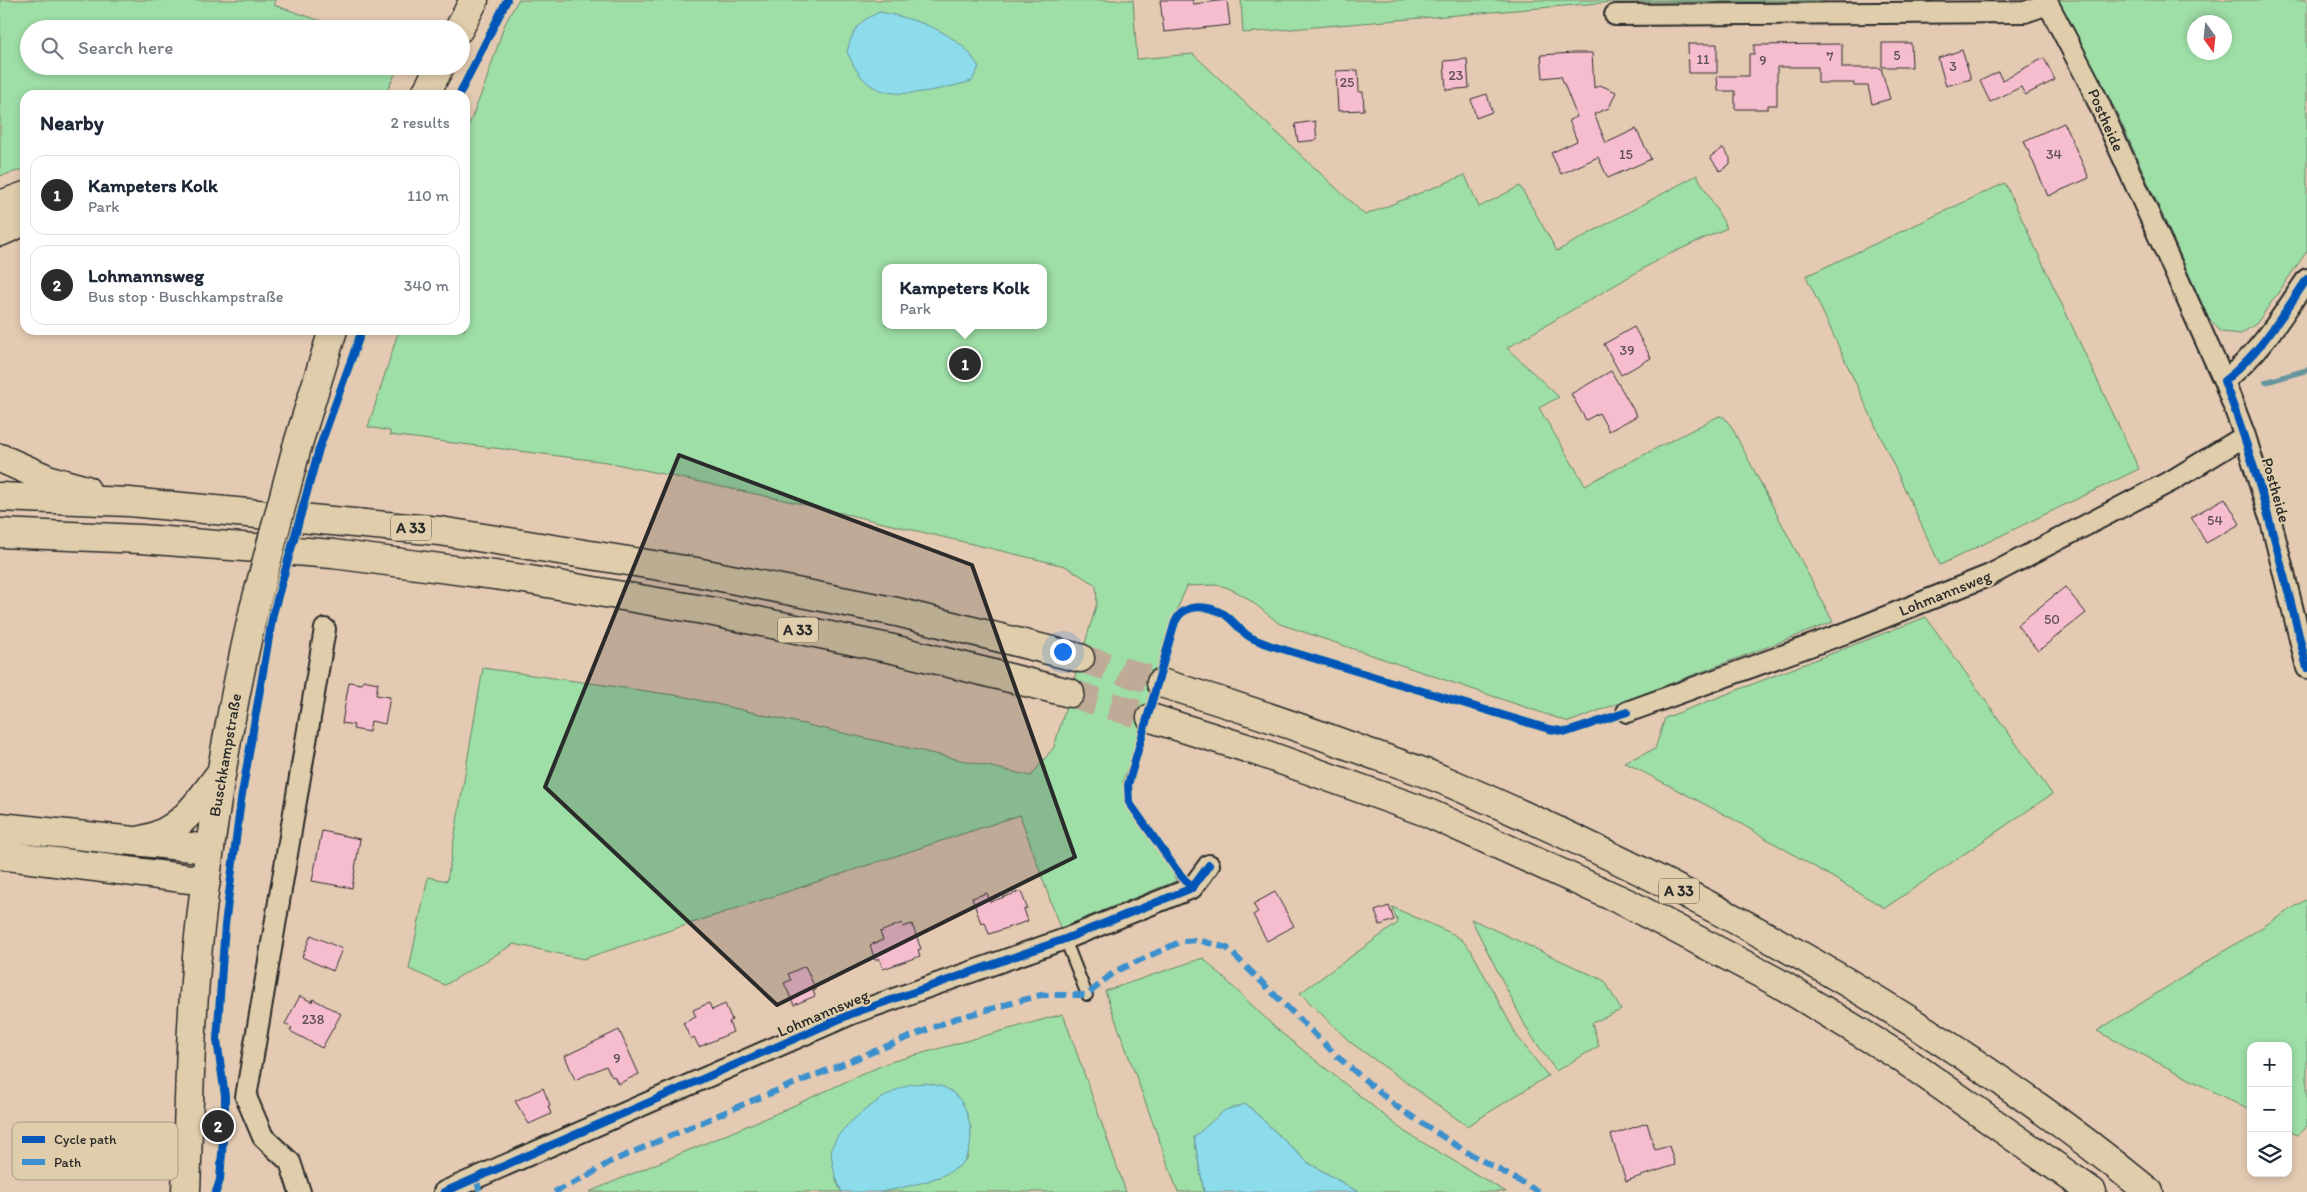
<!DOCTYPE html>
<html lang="en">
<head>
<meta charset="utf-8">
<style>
	:root { --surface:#fff; --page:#f6f6f7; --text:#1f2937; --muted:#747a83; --line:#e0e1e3; --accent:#2b2b2b }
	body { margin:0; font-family:Itim,sans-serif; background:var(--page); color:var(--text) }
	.controls { position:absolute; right:15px; bottom:15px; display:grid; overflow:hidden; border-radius:10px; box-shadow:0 2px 8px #0003 }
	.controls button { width:45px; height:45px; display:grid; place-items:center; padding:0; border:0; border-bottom:1px solid var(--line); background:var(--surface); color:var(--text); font:25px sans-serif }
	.compass { position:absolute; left:2187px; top:15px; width:45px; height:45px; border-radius:50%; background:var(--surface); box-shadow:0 2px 8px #0003; rotate:165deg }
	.you { position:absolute; left:1062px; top:651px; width:18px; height:18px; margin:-12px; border:4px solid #fff; border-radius:50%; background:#1a73e8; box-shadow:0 0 0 8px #1a73e833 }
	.badge { display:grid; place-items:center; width:32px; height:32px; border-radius:50%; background:var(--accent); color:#fff; font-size:16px; font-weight:700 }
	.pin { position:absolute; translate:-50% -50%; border:2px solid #fff; box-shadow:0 1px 5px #0006 }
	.popup { position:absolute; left:882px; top:264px; width:165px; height:65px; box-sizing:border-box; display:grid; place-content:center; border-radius:10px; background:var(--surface); filter:drop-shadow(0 1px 4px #0005); font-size:16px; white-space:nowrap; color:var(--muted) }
	.popup b { font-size:19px; color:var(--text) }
	.popup::after { content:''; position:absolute; left:50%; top:100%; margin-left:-10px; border:10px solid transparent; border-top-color:var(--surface) }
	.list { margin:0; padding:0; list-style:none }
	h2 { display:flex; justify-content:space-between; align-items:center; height:65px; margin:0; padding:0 20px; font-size:21px }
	h2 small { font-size:16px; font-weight:400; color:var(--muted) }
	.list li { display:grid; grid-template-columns:32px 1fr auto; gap:15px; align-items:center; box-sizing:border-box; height:80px; margin:0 10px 10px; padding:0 10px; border:1px solid var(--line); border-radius:15px }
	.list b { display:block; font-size:19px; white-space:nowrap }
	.list p { margin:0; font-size:16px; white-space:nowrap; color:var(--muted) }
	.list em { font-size:16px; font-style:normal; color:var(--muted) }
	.icon { flex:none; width:28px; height:28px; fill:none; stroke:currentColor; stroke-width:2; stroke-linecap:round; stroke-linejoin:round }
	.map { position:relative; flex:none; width:2307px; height:1192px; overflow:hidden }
	.search { position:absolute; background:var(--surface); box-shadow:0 2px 8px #0003; left:20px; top:20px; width:450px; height:55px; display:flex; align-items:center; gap:12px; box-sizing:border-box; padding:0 18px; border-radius:28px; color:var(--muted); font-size:19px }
	.panel { position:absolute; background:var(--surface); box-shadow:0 2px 8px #0003; left:20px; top:90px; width:450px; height:245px; border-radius:15px }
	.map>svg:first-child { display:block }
</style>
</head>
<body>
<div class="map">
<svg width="2307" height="1192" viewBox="0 0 2307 1192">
	<rect width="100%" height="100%" fill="#e4cab2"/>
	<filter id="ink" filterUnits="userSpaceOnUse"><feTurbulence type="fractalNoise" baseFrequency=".02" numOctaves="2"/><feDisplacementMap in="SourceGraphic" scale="10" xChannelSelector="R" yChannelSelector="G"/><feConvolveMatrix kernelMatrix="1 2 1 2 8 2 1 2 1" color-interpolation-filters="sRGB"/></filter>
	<g filter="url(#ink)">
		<path fill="#9edea7" stroke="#648469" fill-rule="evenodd" d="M0,0H275L274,5L345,29H29V66H399L385,95H25V169L0,176Z
			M518,0H1133L1137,59L1193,54L1365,215L1465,175L1479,207L1520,186L1557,251L1697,175L1727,228L1663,257L1507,348L1559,397L1539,408L1585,485L1719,416L1724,417L1731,426L1833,622L1569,722L1280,624C1261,610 1239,587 1215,585C1206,585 1196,586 1187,586L1171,624L1178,626L1135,771L1127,769L1123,781L1126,803L1172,870L1176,881L1060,928L1020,815L583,959L514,944L445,985L409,969L428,877L447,881L483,668L681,696L1031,776L1054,747L1097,603L1096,585L1065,566L816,507L607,462L390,435V431L368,427L399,330H465V135L485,84L504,26ZM886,268H1044V325H886Z
			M1241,0H1825V1L1611,2L1243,33Z
			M2056,0H2307V251L2257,323L2241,334L2221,332L2208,317L2116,111ZM2194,22H2224V52H2194Z
			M2005,183L2139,469L1940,565L1806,276Z
			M1926,617L2052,794L1885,908L1731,818L1624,762L1655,749L1665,718Z
			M2307,899V1126L2297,1135L2288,1130V1046H2251V1111L2097,1031Z
			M1392,907L1451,933L1462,940L1471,950L1517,1036L1548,1076L1467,1126L1350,1042L1300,993L1398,923Z
			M1471,919L1605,981L1621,1010L1592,1023L1599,1046L1556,1071L1528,1031Z
			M1203,958L1279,1031L1405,1132L1506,1192H1358L1307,1162L1246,1104L1194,1137L1204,1192H1178L1105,991Z
			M1063,1014L1126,1192H880L939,1177L967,1159L971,1127L832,1155L837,1183L842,1192H589L775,1114L887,1063Z"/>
		<path fill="#8ddceb" stroke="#66959e" d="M880,12C909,18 939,26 962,46C969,51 974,60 979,67L972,81C945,88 897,102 872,86C859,78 853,64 847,52C853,29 858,21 880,12Z
			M927,1083C935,1085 945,1086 952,1092C972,1105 979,1153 958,1167C940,1180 903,1188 881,1192C869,1192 855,1192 842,1192C837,1183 829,1158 832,1148C838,1125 886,1093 908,1085C913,1083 920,1084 927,1083Z
			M1246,1104L1307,1162L1358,1192H1204L1194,1137L1225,1110Z"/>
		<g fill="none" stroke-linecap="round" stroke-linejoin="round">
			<path stroke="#66959e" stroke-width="5.5" d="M2266,382L2307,370"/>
		</g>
		<path fill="#f6bdcf" stroke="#2b2b2b" d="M1160,0H1193V4L1227,0L1230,25L1164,32Z
			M1882,43H1911L1912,67H1882Z
			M1688,44H1717V73H1689Z
			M1842,44V68H1881L1890,99L1872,104L1868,86H1854V83H1818V67H1777V105H1768V109H1735V91H1718L1717,76H1749V54H1754V45Z
			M1962,50L1971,79L1946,86L1938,58Z
			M1574,53H1592L1594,88L1600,85L1616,92L1609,108L1594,114L1606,143L1636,129L1651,159L1608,178L1598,157L1561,174L1551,153L1577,141L1569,120L1577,117L1561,76L1543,78L1541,55Z
			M2044,58L2055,80L2025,95L2021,87L1990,102L1980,81L1998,72L2002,80Z
			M1467,59L1469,88L1446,90L1444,61Z
			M1358,70L1359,92H1363L1364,110L1338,111L1336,71Z
			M1487,94L1492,112L1476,118L1471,99Z
			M1315,121L1317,140L1298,142L1295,124Z
			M2064,123L2089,178L2048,196L2024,141Z
			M1723,148L1730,158V164L1720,171L1710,157Z
			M1634,327L1651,358L1621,375L1604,344Z
			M1611,371L1637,416L1609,431L1599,413L1586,420L1571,394Z
			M2225,498L2240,524L2206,543L2191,517Z
			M2065,587L2086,613L2038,651L2017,625Z
			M363,680L378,683L376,695L390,697L385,724L371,721L369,732L353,729L354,725L342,723L349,682L362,684Z
			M322,831L360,839L352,888L312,881Z
			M1021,891L1027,908L1024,909L1028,921L989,934L985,922L981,923L972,898L987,893L990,902Z
			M1275,892L1294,926L1267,941L1253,915L1258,912L1253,904Z
			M1389,906L1394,920L1380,925L1375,911Z
			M902,923L903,927L912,924L921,949L918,950L920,956L883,969L879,958L875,960L870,945L883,940L880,932Z
			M311,935L342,949L333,971L302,957Z
			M805,966L816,990L813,991L815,996L794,1005L784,983L791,980L788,974Z
			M300,996L312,1002L313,999L341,1014L322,1048L290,1031L292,1028L285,1024Z
			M709,1003L712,1010L725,1004L732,1020L729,1022L733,1032L699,1047L694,1037L691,1039L683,1023L696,1017L693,1010Z
			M619,1030L639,1074L618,1084L614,1076L612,1077L606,1066L575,1080L565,1056Z
			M543,1088L550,1105L548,1106L551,1114L529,1124L515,1101Z
			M1647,1123L1655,1150L1669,1146L1675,1165L1626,1181L1611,1135Z"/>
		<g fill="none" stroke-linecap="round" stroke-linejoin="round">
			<path stroke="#bfaa97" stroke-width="28" stroke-dasharray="28 14" stroke-linecap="butt" d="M1080,658L1161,683
				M1070,693L1151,718"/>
			<defs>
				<path id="lane" d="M1065,939L1087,995"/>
				<path id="street" d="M2046,0L2090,84L2224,381L2245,436L2271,521L2307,668
					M1615,15L2025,12L2048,4
					M2224,381C2260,353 2282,316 2307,279
					M1627,712L1848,632L1990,575L2173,480L2245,436
					M300,1192L290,1162L263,1137L246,1097L325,629
					M444,1192L851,1014L1065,939L1192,888L1209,865"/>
				<path id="secondary" d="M459,29L474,0
					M425,95L440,66
					M297,447L333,330
					M186,1192C189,1110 190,1027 198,946C210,832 228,720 254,609"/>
				<path id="highway" d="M0,205L25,196
					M0,232L25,221
					M0,458L50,480L86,490
					M0,497L129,502L440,531L691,571L897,612L1080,658
					M0,533L141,539L333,554L524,579L709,611L893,649L1070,693
					M1161,683C1231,704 1300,727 1369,753C1395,762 1422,771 1448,782C1697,889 1939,1020 2149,1192
					M1151,718L1256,751L1426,812L1627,903L1777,982L1899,1056L2092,1192
					M0,827L210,849
					M142,840C181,832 197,804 220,774
					M0,855L206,881"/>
			</defs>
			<use href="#lane" stroke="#2b2b2b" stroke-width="14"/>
			<use href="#street" stroke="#2b2b2b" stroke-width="24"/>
			<use href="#secondary" stroke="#2b2b2b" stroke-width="31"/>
			<use href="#highway" stroke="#2b2b2b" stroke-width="31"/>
			<use href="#lane" stroke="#dfcdab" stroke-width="10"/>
			<use href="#street" stroke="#dfcdab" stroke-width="20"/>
			<use href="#secondary" stroke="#dfcdab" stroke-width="28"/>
			<use href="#highway" stroke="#dfcdab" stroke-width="28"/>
			<defs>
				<path id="secondary-bridge" d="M254,609L297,447"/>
			</defs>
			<use href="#secondary-bridge" stroke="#2b2b2b" stroke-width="31" stroke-linecap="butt"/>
			<use href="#secondary-bridge" stroke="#dfcdab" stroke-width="28"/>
			<path stroke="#3b90cd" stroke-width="6" stroke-dasharray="12 6" stroke-linecap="butt" d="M476,1179L480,1192
				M554,1192L586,1177L610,1162L744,1104L954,1019L1041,995H1087L1114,972L1182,941L1198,940L1227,948L1339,1058L1397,1107L1465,1151L1539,1192"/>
			<defs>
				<path id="cycleway" d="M459,95L507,0
					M2307,279C2282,316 2260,353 2224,381C2260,474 2283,570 2307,668
					M1192,888L1178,872L1129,802L1128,785L1174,625C1181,603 1206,604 1224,614C1233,620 1239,629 1247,635C1254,640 1262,642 1269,645L1549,729L1567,732L1627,712
					M216,1192L220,1180L225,1112V1096L217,1040L225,925L241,800L273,614L319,449L362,330
					M444,1192L851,1014L1065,939L1192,888L1209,865"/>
			</defs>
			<use href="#cycleway" stroke="#dfcdab" stroke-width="11"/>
			<use href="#cycleway" stroke="#0057b8" stroke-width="8"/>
		</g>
	</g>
	<path fill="#2b2b2b" fill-opacity="0.2" stroke="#2b2b2b" stroke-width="4" stroke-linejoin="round" d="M679,455L972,565L1075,857L777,1005L545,787Z"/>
	<g text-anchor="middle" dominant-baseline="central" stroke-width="4.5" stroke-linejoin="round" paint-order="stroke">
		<g font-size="14" fill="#5e5054">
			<text x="1897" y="55">5</text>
			<text x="1830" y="56">7</text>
			<text x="1703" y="59">11</text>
			<text x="1763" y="60">9</text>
			<text x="1953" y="66">3</text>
			<text x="1456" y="75">23</text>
			<text x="1347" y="82">25</text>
			<text x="1626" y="154">15</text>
			<text x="2054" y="154">34</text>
			<text x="1627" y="350">39</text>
			<text x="2215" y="520">54</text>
			<text x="2052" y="619">50</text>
			<text x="313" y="1019">238</text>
			<text x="617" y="1058">9</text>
		</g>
		<g fill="#dfcdab" stroke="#615c51" stroke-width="1">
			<rect x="391" y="515.5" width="40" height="25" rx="4"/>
			<rect x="778" y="617.5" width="40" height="25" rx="4"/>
			<rect x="1659" y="878.5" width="40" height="25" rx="4"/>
		</g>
		<g font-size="15" font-weight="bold" fill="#2b2b2b">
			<text x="411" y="528">A 33</text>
			<text x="798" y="630">A 33</text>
			<text x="1679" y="891">A 33</text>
		</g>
		<g font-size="16" fill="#2b2b2b" stroke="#dfcdab">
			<text transform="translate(2106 120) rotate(66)">Postheide</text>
			<text transform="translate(2276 490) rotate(74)">Postheide</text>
			<text transform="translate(1945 593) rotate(-22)">Lohmannsweg</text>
			<text transform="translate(225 755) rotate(-80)">Buschkampstraße</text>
			<text transform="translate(823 1013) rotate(-23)">Lohmannsweg</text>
		</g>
	</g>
	<rect x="12" y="1122" width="166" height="58" rx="8" fill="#dfcdab" stroke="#a99c85" stroke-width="1"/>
	<rect x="22" y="1136" width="23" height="7" fill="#0057b8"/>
	<rect x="22" y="1159" width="23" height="6" fill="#3b90cd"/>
	<g font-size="14" fill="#2b2b2b">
		<text x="54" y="1144">Cycle path</text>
		<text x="54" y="1167">Path</text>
	</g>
</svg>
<div class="controls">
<button>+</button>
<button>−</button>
<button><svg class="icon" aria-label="layers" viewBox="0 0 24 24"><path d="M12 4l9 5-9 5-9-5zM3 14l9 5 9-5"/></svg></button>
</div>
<svg class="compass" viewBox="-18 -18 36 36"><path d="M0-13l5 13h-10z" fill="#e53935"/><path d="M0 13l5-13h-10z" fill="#747a83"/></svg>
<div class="you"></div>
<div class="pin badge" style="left:965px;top:364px">1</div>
<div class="popup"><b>Kampeters Kolk</b>Park</div>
<div class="pin badge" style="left:218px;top:1126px">2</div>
<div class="search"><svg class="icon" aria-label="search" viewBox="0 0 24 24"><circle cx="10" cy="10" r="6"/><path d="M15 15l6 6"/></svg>Search here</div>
<section class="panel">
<h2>Nearby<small>2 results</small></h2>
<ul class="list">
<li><span class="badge">1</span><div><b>Kampeters Kolk</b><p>Park</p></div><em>110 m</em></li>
<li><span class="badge">2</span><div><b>Lohmannsweg</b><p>Bus stop · Buschkampstraße</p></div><em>340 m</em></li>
</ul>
</section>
</div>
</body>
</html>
